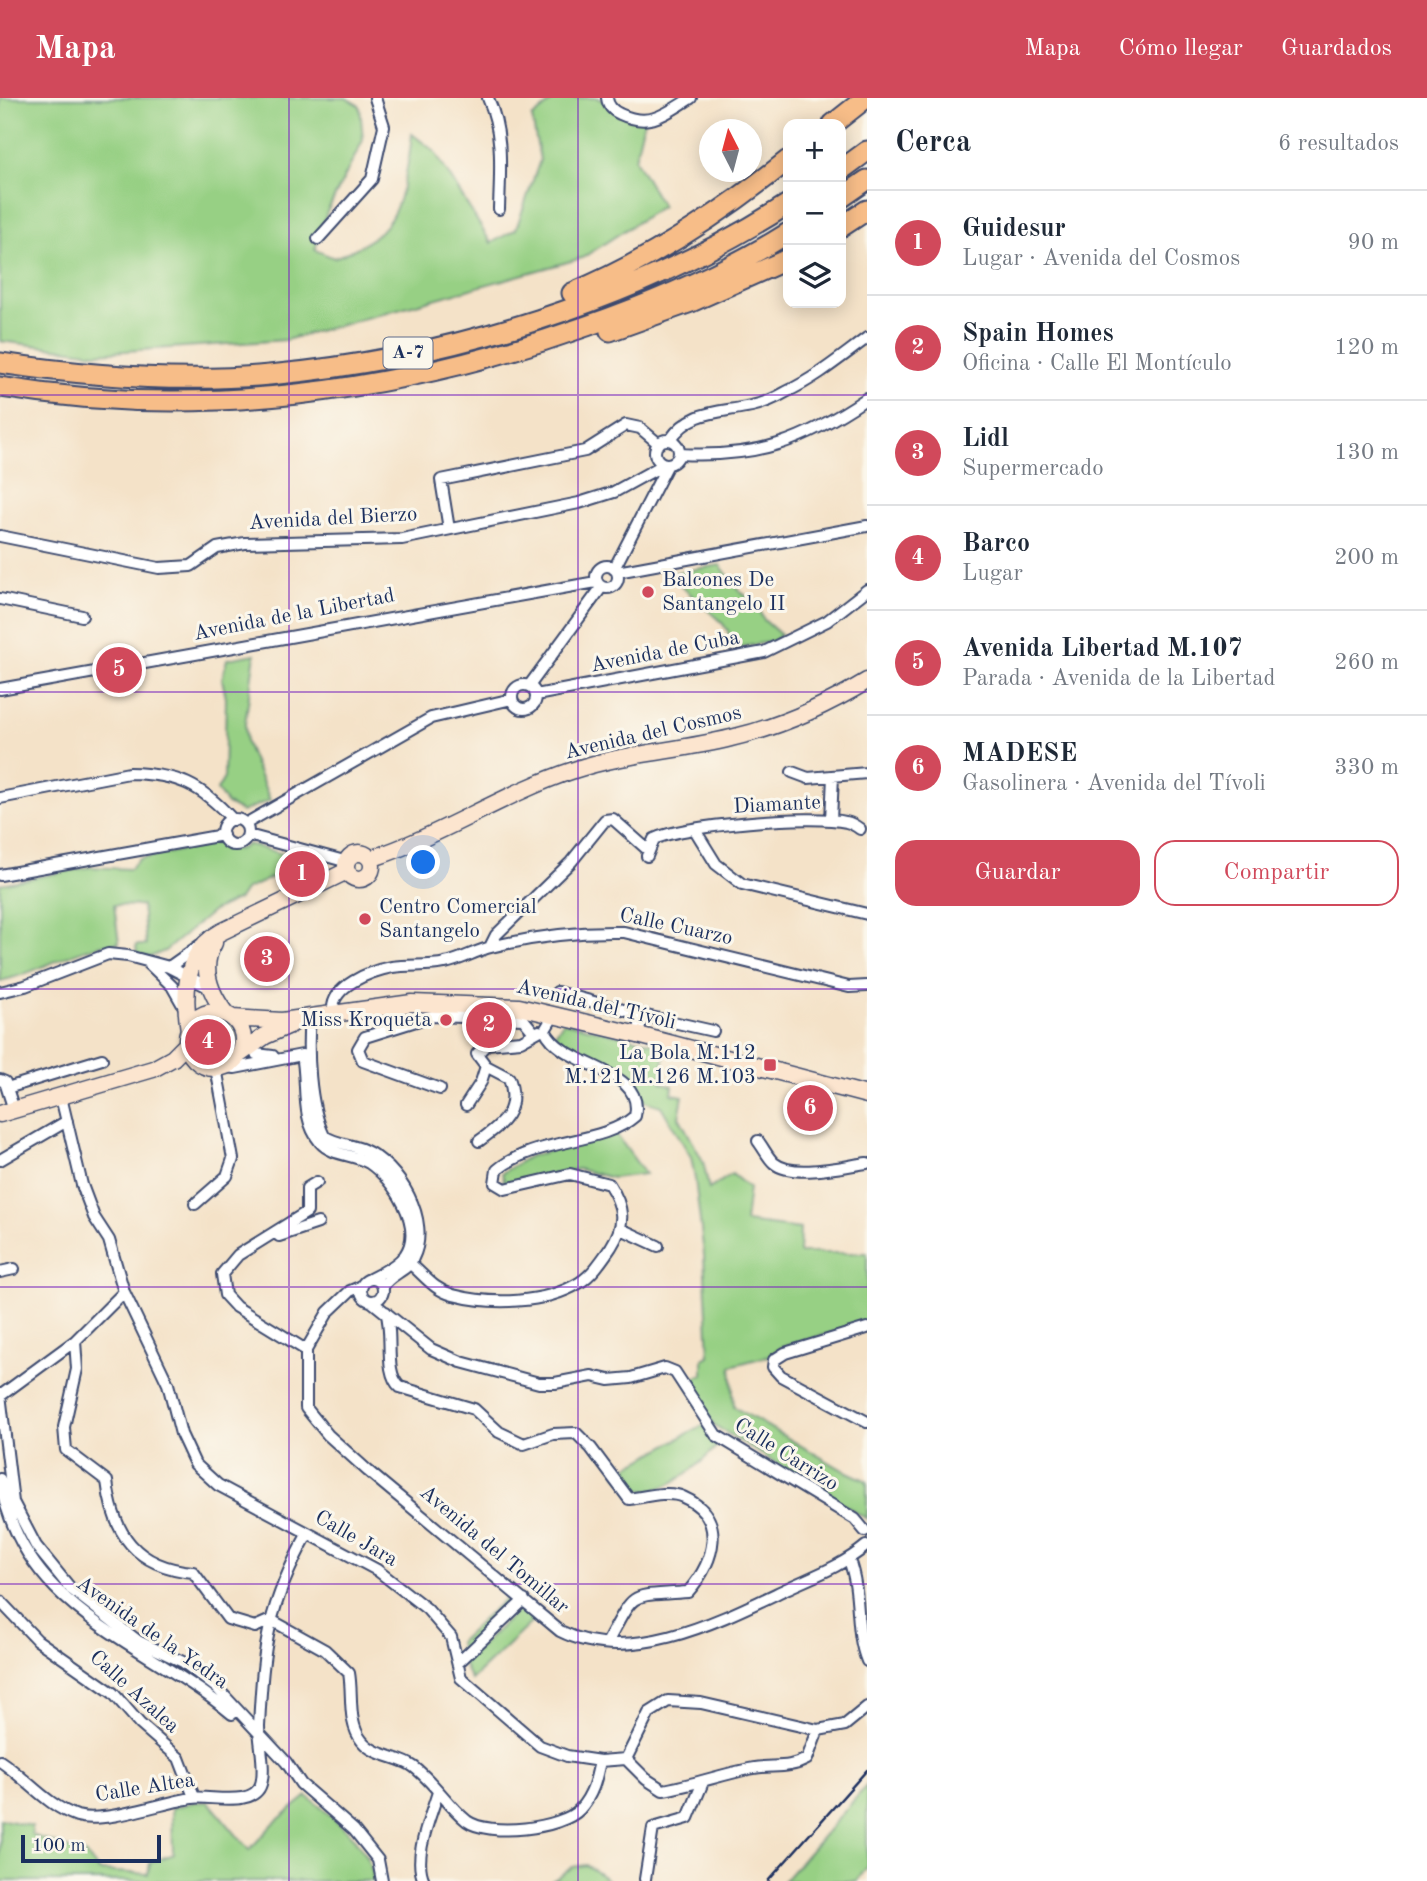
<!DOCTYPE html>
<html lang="es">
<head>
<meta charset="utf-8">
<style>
	:root { --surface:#fff; --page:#f6f6f7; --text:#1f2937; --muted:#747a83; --line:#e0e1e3; --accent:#d1495b }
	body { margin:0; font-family:"Old Standard TT",serif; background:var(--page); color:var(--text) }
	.controls { position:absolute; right:21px; top:21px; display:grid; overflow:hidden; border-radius:14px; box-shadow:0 4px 18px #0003 }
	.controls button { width:63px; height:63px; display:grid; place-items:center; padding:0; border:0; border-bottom:2px solid var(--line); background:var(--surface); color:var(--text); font:35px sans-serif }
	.compass { position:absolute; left:699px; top:21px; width:63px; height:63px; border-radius:50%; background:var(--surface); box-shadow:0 4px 18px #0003; rotate:354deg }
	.scale { position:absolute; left:21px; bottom:18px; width:140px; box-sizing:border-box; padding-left:7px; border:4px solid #1b2f5e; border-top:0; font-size:19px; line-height:24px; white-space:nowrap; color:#1b2f5e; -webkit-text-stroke:5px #fbf7ec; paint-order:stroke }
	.you { position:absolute; left:424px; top:765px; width:24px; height:24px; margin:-18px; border:5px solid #fff; border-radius:50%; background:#1a73e8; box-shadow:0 0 0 10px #1a73e833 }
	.badge { display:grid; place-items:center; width:46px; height:46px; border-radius:50%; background:var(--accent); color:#fff; font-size:23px; font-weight:700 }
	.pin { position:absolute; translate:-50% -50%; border:4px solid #fff; box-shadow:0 2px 7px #0006 }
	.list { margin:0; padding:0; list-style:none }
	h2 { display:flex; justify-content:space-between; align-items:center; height:91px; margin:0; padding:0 28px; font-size:30px }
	h2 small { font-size:23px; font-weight:400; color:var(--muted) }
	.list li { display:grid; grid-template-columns:46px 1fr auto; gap:21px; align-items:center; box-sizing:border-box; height:105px; padding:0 28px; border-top:2px solid var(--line) }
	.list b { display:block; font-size:26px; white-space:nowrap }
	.list p { margin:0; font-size:23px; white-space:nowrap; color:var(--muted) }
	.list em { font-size:23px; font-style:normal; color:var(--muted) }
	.actions { display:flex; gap:14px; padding:21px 28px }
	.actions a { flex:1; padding:16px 0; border:2px solid var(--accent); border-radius:21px; text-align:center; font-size:24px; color:var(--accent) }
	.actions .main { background:var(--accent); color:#fff }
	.icon { flex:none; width:38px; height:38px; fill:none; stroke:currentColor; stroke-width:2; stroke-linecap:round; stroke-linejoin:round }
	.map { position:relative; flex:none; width:867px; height:1783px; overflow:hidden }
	header { display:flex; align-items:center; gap:42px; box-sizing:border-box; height:98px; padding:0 35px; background:var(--accent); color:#fff }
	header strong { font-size:33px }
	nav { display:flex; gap:38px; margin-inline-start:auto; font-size:24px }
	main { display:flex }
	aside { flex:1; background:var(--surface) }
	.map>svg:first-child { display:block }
</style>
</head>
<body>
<header>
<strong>Mapa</strong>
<nav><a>Mapa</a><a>Cómo llegar</a><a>Guardados</a></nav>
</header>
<main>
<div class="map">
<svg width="867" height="1783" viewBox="0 0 867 1783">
	<rect width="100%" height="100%" fill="#fbf7ec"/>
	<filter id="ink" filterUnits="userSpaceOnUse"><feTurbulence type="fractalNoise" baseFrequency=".0143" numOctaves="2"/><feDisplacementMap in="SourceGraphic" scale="14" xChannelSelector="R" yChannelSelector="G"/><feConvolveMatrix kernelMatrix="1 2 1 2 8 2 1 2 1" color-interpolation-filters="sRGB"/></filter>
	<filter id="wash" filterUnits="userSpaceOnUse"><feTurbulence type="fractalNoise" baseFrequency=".00686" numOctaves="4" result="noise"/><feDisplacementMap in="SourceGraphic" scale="28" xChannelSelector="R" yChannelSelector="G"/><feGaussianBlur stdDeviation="1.57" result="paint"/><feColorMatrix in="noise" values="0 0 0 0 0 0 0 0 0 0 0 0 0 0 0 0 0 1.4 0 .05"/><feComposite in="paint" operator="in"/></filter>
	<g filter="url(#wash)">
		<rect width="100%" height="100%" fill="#f4e2c8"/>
		<path fill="#97d084" stroke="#598071" stroke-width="2" d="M0,0H346L360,8L363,42L327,114L315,152L334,160C354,152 379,141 391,120C403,100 410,59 412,36L434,53L491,145L516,131L540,62L532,20L556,0H598L644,23L635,61L662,108L582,160L286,242L96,255L0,243Z
			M720,467L739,492L756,507L764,522L781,537L773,543L731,551L728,533L722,525L668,476Z
			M255,556L245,626L246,645L270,702L242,714L227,706L217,692L224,680L226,600L222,581L227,561Z
			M221,744C230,751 239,755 248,746L307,763L245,792L239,801L213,813L165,853L150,859L137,857L136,847H146L142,808L114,807L119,845C77,847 41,875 0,883V786L90,769L130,771L139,761Z
			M194 942a21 21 0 1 1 42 0a21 21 0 1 1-42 0Z
			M563,924L666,948L661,984L673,988L672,996L683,998L679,1019L703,1063L709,1091L732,1076L749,1090L745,1124L800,1131L799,1155H867V1225L781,1249L768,1258L731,1268L734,1309L843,1372L867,1383V1421L714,1327L685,1282L703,1277V1261L709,1258L704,1157L695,1081L691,1059L661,1008L639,1001L619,978L552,941Z
			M616,1036L645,1076L612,1080L578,1071L505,1086L502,1075L530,1058Z
			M703,1327L719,1346C695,1372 644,1418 616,1375Z
			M508,1498L515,1505L462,1558L459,1544Z
			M522,1508L534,1522L471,1582L463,1565Z
			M867,1687V1769L857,1783H784Z
			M307,1698C337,1723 366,1743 375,1783H0V1721L32,1728V1737L86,1757L99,1773L148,1776L150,1765L173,1756L172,1710L194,1704H209L249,1752L274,1725Z
			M586,1767L609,1783H552L573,1769Z"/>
	</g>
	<g filter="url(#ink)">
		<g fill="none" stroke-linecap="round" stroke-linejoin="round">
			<defs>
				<path id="street" d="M488,0C504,36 500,72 499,111
					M607,0C608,8 613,13 620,16C650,30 665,16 691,0
					M318,141L372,81L384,28L375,0
					M670,342C690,313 715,315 746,309C760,307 774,301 786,294C816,280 841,259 867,240
					M655 354a12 12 0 1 1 24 0a12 12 0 1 1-24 0Z
					M679,356C758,360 802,344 867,300
					M449,431L441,382L585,353L626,327L640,330L659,346
					M0,438L159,470L191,468L217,450L245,445L402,441L579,405L614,394L665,366
					M596 479a11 11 0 1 1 22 0a11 11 0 1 1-22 0Z
					M614,471L668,366
					M617,474L867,428
					M0,501L82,518
					M512 599a12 12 0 1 1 24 0a12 12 0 1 1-24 0Z
					M529,588L601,490
					M0,591L596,484
					M536,597L764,554L827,523L867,492
					M792,674L808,680L867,675
					M0,700L129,675C178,676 200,686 233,722
					M222 734a13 13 0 1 1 26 0a13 13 0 1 1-26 0Z
					M831,722L833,678
					M245,726L431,620L512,601
					M695,732L716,766L742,786L867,816
					M248,737L348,764
					M647,758L654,741C684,727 813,716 846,724C851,725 856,728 860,731
					M0,777L223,737
					M490,849L496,837L571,764L605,722L613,721L648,752
					M148,865L172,888L184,909
					M169,869L200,847
					M0,894L25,888L108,856L128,858L169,869L210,890
					M557,894L642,917L638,937
					M333,914C330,888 371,873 392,869C409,866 428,869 445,865C461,862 475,853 491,849C535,838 579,833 624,834L849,889L867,888
					M642,917L713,933
					M310,919C307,952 309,1007 324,1038C336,1046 350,1046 364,1052C399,1067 432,1123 413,1160C407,1174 389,1176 383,1189
					M244,942L256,956L273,958
					M225,969L235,970L302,957C308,986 300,1020 320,1044C332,1058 354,1056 369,1065C393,1081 425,1128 405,1157C397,1168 381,1175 370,1181
					M0,982L5,984L14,1012
					M7,990L102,961
					M440,991L363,963L358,951L365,939L432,918L523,921L533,933
					M61,999L82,1087L94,1119L109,1142L124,1194L168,1286L181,1336L195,1366L218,1387L377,1472L427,1511L451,1539L461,1580L540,1648L567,1658L600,1663L626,1661L646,1681L663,1692C692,1687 720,1677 749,1671C771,1666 787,1672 807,1661L818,1632L845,1627L867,1609
					M466,1007L481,984L486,968
					M479,1043C504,1025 520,1012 509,980L486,968L477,956L487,946L521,943L539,933
					M758,1043C763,1049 768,1060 774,1065C793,1081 844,1068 867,1065
					M0,1062L67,1023
					M195,1106L227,1078L233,1061L216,970
					M621,1131L658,1148
					M279,1138L318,1125
					M402,1160C421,1171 430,1191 453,1197C491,1207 545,1206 579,1185C593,1176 602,1162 611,1149C626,1126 624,1109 609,1086L570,1076L505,1091L495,1085L497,1072C536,1039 601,1048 635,1018C646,969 563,971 545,932L554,917
					M0,1174L14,1171
					M361 1192a11 11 0 1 1 22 0a11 11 0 1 1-22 0Z
					M362,1188L350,1193L328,1214L306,1252V1310L328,1337L368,1373L560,1533C631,1569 721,1522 786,1491C814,1478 842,1468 866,1448
					M371,1203L431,1251L461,1264L539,1285H555L592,1278L609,1282L631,1280L665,1270L675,1274L716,1337L855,1421L865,1433
					M386,1214C394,1236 383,1274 400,1289L474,1311L499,1334L524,1346L553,1336L576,1335L591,1350L629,1401C644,1399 669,1392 683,1399C729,1419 714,1464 688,1494C627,1499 637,1490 607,1545
					M867,1230L785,1255L774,1262L773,1269L781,1278L867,1324
					M75,1243L77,1271L64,1329L66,1352L107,1383C113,1436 136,1469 193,1474L228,1521L255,1529L271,1522L325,1552L349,1575C353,1596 347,1625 362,1643C375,1659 399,1658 414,1669C434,1684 448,1708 467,1723C489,1739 562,1731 580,1711C593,1696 596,1682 600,1663
					M306,1252L236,1209L225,1197L222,1176L238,1157L307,1114V1090L317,1084
					M0,1296L13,1404L36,1448L71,1491L138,1543L183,1564L217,1590L286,1664L301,1686L354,1732L378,1762L382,1783
					M0,1298L75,1243L124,1194
					M0,1381C22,1514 142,1541 232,1616
					M849,1462C862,1496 854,1532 867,1563
					M0,1503L37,1542L113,1595L140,1626L179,1660L194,1699
					M458,1565L524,1502
					M626,1661L649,1615L668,1603L701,1605L818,1632
					M0,1663C26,1680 47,1708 77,1718C104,1726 165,1704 192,1700C209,1697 254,1710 261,1686C266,1670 259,1645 259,1628C263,1547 268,1507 308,1435
					M645,1781L653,1730L688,1720L703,1684
					M424,1783C412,1759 431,1718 438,1694"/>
				<path id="secondary" d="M346 768a13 13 0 1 1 26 0a13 13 0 1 1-26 0Z
					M370,761C441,738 504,695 574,672C625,655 679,653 731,640C780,629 824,609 867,583
					M214,845C199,870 210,895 226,916
					M187 942a28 28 0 1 1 56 0a28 28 0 1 1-56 0Z
					M233,920L282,923L412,905L519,909L638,937L867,997
					M189,932C183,896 184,854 221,834L347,773
					M240,956L265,938L292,926
					M0,1016L153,971L173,960L187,946"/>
				<path id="highway" d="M833,26L866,0
					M841,72L867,53
					M841,100L867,82
					M841,129L867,112
					M572,195C651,162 722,115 788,62
					M610,233L691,204L788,161
					M0,265C89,278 180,285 269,277C446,261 639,202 788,106
					M0,289C199,322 399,295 587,228C656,204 726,174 788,135"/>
			</defs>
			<use href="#street" stroke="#3c4a6e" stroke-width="14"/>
			<use href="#secondary" stroke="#3c4a6e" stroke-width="19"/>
			<use href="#highway" stroke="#3c4a6e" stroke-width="23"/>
			<use href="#street" stroke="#fff" stroke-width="10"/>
			<use href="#secondary" stroke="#fce5cf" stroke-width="16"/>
			<use href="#highway" stroke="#f7bd88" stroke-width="19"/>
			<path stroke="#1b2f5e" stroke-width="2.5" d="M768,1783L867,1672"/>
		</g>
	</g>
	<path fill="none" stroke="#7b2cbf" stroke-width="2" stroke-opacity="0.55" d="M289,0V1783M578,0V1783M0,297H867M0,594H867M0,891H867M0,1189H867M0,1486H867"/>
	<g fill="#d1495b" stroke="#fbf7ec" stroke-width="2.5">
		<circle cx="648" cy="494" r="7"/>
		<circle cx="365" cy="821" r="7"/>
		<circle cx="446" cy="922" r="7"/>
		<rect x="763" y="960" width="14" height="14" rx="3.5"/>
	</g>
	<g text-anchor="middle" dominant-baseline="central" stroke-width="6" stroke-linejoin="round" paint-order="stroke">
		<rect fill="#fbf7ec" stroke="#5e6b89" stroke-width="2" x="383.5" y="239.5" width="49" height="31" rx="5"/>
		<g font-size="19" font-weight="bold" fill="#1b2f5e">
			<text x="408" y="255">A-7</text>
		</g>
		<g font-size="21" fill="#1b2f5e" stroke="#fbf7ec">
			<text transform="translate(333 421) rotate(-3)">Avenida del Bierzo</text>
			<text transform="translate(294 517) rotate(-11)">Avenida de la Libertad</text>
			<text transform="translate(665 554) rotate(-11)">Avenida de Cuba</text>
			<text transform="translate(653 635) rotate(-13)">Avenida del Cosmos</text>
			<text transform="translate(777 707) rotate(-3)">Diamante</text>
			<text transform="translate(676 829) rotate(12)">Calle Cuarzo</text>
			<text transform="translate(596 907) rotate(13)">Avenida del Tívoli</text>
			<text transform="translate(786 1357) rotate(32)">Calle Carrizo</text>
			<text transform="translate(356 1441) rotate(30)">Calle Jara</text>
			<text transform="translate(494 1452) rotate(40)">Avenida del Tomillar</text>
			<text transform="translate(152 1535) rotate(35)">Avenida de la Yedra</text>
			<text transform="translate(134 1594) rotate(42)">Calle Azalea</text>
			<text transform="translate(145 1690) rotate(-9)">Calle Altea</text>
		</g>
		<g font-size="21" fill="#1b2f5e" stroke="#fbf7ec" text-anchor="start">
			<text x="662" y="482">Balcones De<tspan x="662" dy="24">Santangelo II</tspan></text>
			<text x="379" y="809">Centro Comercial<tspan x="379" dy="24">Santangelo</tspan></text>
			<text x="432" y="922" text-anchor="end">Miss Kroqueta</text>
			<text x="756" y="955" text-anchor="end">La Bola M.112<tspan x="756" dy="24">M.121 M.126 M.103</tspan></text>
		</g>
	</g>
</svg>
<div class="controls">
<button>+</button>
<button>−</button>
<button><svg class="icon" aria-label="layers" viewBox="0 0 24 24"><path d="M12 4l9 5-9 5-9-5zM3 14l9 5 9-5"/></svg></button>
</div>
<svg class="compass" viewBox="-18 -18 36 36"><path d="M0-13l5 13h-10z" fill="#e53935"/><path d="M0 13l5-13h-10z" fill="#747a83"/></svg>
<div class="scale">100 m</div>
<div class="you"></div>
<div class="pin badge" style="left:302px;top:776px">1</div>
<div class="pin badge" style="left:489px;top:927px">2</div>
<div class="pin badge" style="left:267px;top:861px">3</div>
<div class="pin badge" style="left:208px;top:944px">4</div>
<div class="pin badge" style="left:119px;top:572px">5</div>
<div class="pin badge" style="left:810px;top:1010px">6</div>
</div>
<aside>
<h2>Cerca<small>6 resultados</small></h2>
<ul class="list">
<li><span class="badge">1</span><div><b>Guidesur</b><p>Lugar · Avenida del Cosmos</p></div><em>90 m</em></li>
<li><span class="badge">2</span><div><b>Spain Homes</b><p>Oficina · Calle El Montículo</p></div><em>120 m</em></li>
<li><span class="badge">3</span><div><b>Lidl</b><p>Supermercado</p></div><em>130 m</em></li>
<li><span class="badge">4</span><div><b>Barco</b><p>Lugar</p></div><em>200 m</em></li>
<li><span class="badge">5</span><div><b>Avenida Libertad M.107</b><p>Parada · Avenida de la Libertad</p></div><em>260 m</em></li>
<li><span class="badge">6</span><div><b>MADESE</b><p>Gasolinera · Avenida del Tívoli</p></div><em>330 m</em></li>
</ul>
<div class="actions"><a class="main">Guardar</a><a>Compartir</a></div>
</aside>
</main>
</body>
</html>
